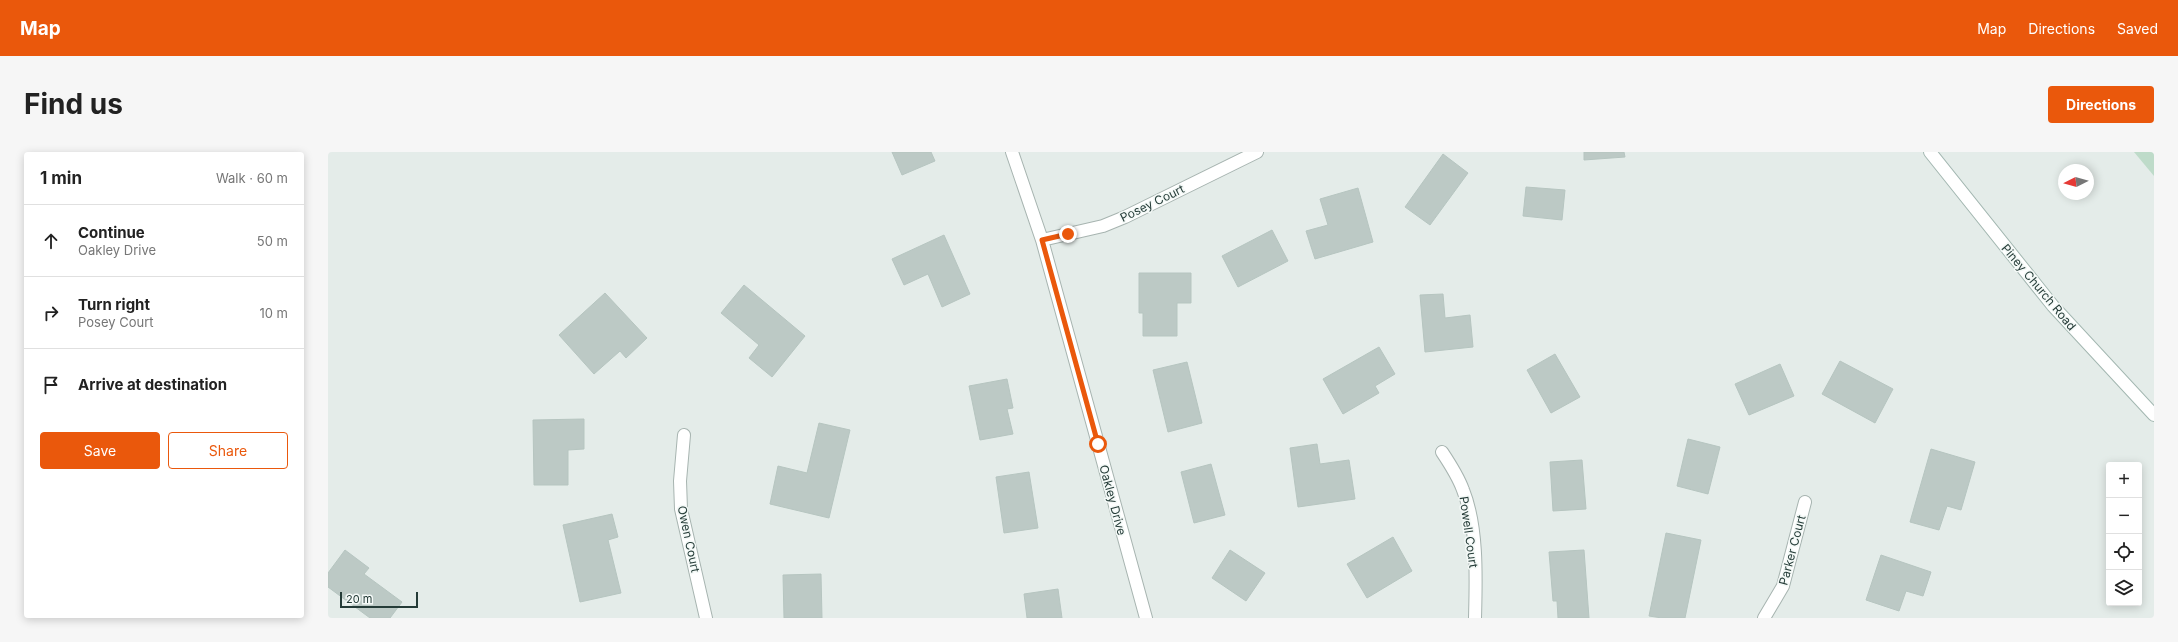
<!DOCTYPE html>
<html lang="en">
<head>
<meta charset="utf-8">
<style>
	:root { --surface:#fff; --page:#f6f6f6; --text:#222; --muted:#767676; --line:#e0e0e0; --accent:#ea580c }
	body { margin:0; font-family:Inter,sans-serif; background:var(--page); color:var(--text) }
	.controls { position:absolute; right:12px; bottom:12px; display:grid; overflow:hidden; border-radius:4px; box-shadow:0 2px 10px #0003 }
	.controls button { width:36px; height:36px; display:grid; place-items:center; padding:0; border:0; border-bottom:1px solid var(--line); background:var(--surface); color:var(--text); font:20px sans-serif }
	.compass { position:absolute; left:1730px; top:12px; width:36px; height:36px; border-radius:50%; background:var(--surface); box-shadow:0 2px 10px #0003; rotate:264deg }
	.scale { position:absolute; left:12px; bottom:10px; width:78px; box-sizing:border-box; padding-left:4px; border:2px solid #253c38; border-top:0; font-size:11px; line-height:14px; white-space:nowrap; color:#253c38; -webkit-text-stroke:3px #f4f9f7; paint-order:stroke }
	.stop { position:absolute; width:12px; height:12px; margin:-9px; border:3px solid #ea580c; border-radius:50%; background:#fff }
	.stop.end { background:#ea580c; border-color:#fff; box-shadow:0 1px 4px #0008 }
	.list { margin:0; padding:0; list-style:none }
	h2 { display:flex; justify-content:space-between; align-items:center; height:52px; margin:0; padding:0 16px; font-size:17px }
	h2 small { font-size:13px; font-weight:400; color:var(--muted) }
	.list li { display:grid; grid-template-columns:26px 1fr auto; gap:12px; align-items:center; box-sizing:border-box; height:72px; padding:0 16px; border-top:1px solid var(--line) }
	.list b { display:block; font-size:15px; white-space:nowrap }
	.list p { margin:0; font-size:13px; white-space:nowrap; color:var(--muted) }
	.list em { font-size:13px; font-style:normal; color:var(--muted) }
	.actions { display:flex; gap:8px; padding:12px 16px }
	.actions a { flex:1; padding:9px 0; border:1px solid var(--accent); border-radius:4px; text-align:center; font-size:14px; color:var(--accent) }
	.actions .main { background:var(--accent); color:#fff }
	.icon { flex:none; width:22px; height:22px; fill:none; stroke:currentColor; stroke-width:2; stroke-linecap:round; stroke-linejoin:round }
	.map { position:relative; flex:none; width:1826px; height:466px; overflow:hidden; border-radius:4px }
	header { display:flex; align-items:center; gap:24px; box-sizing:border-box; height:56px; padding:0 20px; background:var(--accent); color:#fff }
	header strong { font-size:19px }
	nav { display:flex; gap:22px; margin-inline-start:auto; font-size:14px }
	.intro { display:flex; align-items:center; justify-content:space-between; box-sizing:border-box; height:96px; padding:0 24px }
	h1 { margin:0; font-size:28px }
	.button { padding:10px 18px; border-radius:4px; background:var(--accent); color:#fff; font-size:14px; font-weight:700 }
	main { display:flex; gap:24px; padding:0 24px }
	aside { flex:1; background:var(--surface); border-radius:4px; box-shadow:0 2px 10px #0003 }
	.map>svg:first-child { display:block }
</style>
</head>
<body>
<header>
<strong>Map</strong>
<nav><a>Map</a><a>Directions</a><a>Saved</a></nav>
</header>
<div class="intro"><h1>Find us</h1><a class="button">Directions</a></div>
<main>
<aside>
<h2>1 min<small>Walk · 60 m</small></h2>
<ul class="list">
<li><svg class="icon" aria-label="ahead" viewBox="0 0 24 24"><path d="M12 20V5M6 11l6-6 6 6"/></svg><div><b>Continue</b><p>Oakley Drive</p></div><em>50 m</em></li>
<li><svg class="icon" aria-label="right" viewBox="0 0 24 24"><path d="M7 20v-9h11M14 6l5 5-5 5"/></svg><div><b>Turn right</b><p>Posey Court</p></div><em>10 m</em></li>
<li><svg class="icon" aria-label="arrive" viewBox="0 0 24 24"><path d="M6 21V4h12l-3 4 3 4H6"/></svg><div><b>Arrive at destination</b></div></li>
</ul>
<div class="actions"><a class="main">Save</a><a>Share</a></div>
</aside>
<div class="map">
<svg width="1826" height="466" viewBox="0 0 1826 466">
	<rect width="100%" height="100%" fill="#e4ece9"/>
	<path fill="#bedbc9" d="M1806,0H1826V24Z"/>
	<path fill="#bcc9c5" stroke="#b6c5c0" d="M564,0H603L607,9L574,23Z
		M1256,0H1296L1297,5L1256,8Z
		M1115,2L1140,21L1102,73L1077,55Z
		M1198,35L1237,38L1234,68L1195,64Z
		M1030,36L1045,90L987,107L978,79L1000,73L992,47Z
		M944,78L960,109L910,135L894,104Z
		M616,83L642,142L614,155L600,122L576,133L564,107Z
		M811,121H863V151H849V184H815V161H811Z
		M416,133L477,184L444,225L421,206L431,193L393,161Z
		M277,141L319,186L298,206L292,199L266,222L231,183Z
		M1115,142L1117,166L1142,163L1145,195L1097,200L1092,143Z
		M1051,195L1067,222L1047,234L1051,241L1015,262L995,227Z
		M1227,202L1252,245L1223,261L1199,218Z
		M1512,209L1565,237L1547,271L1494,242Z
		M859,210L874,271L840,280L825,218Z
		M1452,212L1466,244L1421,263L1407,232Z
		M679,227L685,256L679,257L685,282L652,288L641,234Z
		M256,267V297L240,298V333H206L205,268Z
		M491,271L522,278L501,366L442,352L450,314L479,321Z
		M1360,287L1392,295L1380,342L1349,334Z
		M989,292L992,312L1021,308L1027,347L970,355L962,296Z
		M1603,297L1647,310L1633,358L1619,354L1611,378L1582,370Z
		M1254,308L1258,357L1225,359L1222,310Z
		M883,312L897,363L866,371L853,320Z
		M701,320L710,376L676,381L668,325Z
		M284,362L290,385L280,388L293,441L252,450L235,373Z
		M1338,381L1373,388L1357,466H1334L1321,464Z
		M1065,385L1084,419L1039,446L1019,412Z
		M17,398L41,416L36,422L74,450L62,466H42L0,435V421Z
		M902,398L937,421L918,449L884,426Z
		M1256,398L1261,466H1230L1229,449H1225L1221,400Z
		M1553,403L1603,420L1595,444L1578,439L1571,459L1538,448Z
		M493,422L494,466H456L455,423Z
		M730,437L734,466H699L696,442Z"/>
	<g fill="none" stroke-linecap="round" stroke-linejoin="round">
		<defs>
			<path id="street" d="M684,0L714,88L818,466
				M714,88L775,74L797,65L929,0
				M356,283L352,329L353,357L378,466
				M1114,300C1122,312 1130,324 1135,338C1150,375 1148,427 1147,466
				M1436,466L1455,434L1477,350"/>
			<path id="secondary" d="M1602,0L1725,154L1826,263"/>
		</defs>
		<use href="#street" stroke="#a7b4b0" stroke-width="14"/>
		<use href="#secondary" stroke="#a3b7b1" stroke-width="14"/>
		<use href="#street" stroke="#fff" stroke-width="12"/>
		<use href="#secondary" stroke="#fff" stroke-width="12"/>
	</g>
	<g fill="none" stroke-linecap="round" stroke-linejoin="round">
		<path stroke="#ea580c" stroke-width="5" d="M740,82L714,88L770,292"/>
	</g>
	<g text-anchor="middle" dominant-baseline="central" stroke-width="3" stroke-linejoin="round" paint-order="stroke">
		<g font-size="12" fill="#253c38" stroke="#f4f9f7">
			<text transform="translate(824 51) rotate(-26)">Posey Court</text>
			<text transform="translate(1711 135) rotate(50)">Piney Church Road</text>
			<text transform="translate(785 348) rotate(75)">Oakley Drive</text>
			<text transform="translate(1141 380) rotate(82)">Powell Court</text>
			<text transform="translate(361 387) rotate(78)">Owen Court</text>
			<text transform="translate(1464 398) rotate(-75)">Parker Court</text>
		</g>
	</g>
</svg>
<div class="controls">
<button>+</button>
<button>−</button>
<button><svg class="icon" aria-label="locate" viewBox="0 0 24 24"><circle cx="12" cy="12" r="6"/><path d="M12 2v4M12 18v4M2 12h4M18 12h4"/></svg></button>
<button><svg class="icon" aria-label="layers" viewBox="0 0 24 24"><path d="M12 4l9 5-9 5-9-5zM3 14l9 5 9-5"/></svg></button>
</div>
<svg class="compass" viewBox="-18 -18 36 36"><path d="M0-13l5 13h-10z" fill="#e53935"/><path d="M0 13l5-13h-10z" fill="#767676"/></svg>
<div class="scale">20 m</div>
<div class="stop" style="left:770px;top:292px"></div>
<div class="stop end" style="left:740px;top:82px"></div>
</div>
</main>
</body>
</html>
